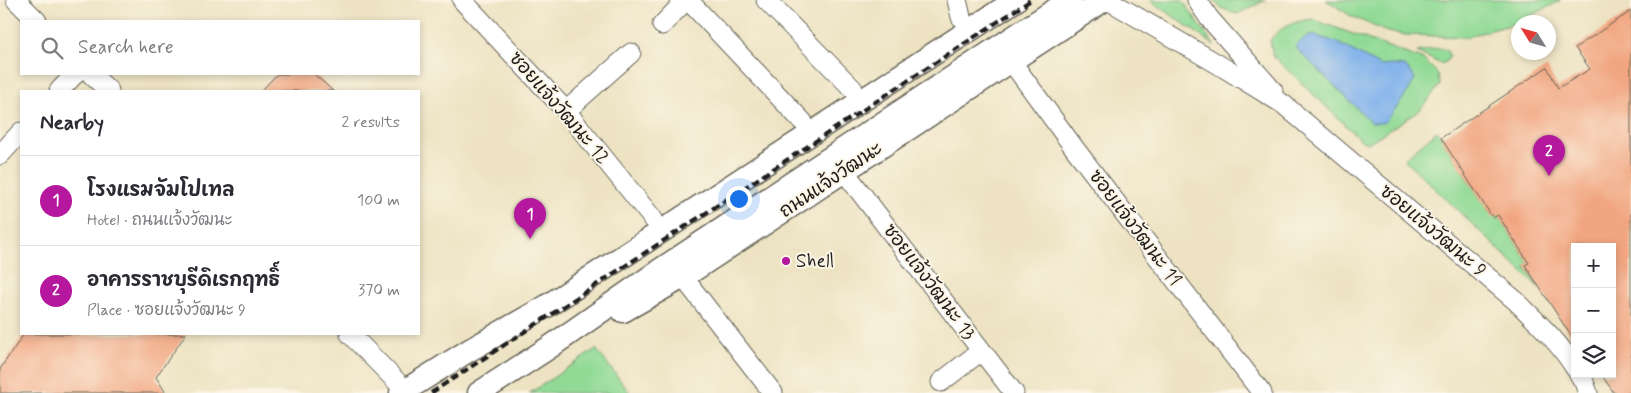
<!DOCTYPE html>
<html lang="en">
<head>
<meta charset="utf-8">
<style>
	:root { --surface:#fff; --page:#f7f7f7; --text:#2b2b33; --muted:#7c7c81; --line:#e1e1e2; --accent:#b5179e }
	body { margin:0; font-family:Mynerve,"Playpen Sans Thai",sans-serif; background:var(--page); color:var(--text) }
	.controls { position:absolute; right:15px; bottom:15px; display:grid; overflow:hidden; border-radius:0px; box-shadow:0 2px 8px #0003 }
	.controls button { width:45px; height:45px; display:grid; place-items:center; padding:0; border:0; border-bottom:1px solid var(--line); background:var(--surface); color:var(--text); font:25px sans-serif }
	.compass { position:absolute; left:1511px; top:15px; width:45px; height:45px; border-radius:50%; background:var(--surface); box-shadow:0 2px 8px #0003; rotate:307deg }
	.you { position:absolute; left:738px; top:198px; width:18px; height:18px; margin:-12px; border:4px solid #fff; border-radius:50%; background:#1a73e8; box-shadow:0 0 0 8px #1a73e833 }
	.badge { display:grid; place-items:center; width:32px; height:32px; border-radius:50%; background:var(--accent); color:#fff; font-size:16px; font-weight:700 }
	.pin { position:absolute; translate:-50% -41px; filter:drop-shadow(0 1px 2px #0008) }
	.pin::after { content:''; position:absolute; top:26px; width:18px; height:15px; background:inherit; clip-path:polygon(0 0,100% 0,50% 100%) }
	.list { margin:0; padding:0; list-style:none }
	h2 { display:flex; justify-content:space-between; align-items:center; height:65px; margin:0; padding:0 20px; font-size:21px }
	h2 small { font-size:16px; font-weight:400; color:var(--muted) }
	.list li { display:grid; grid-template-columns:32px 1fr auto; gap:15px; align-items:center; box-sizing:border-box; height:90px; padding:0 20px; border-top:1px solid var(--line) }
	.list b { display:block; font-size:19px; white-space:nowrap }
	.list p { margin:0; font-size:16px; white-space:nowrap; color:var(--muted) }
	.list em { font-size:16px; font-style:normal; color:var(--muted) }
	.icon { flex:none; width:28px; height:28px; fill:none; stroke:currentColor; stroke-width:2; stroke-linecap:round; stroke-linejoin:round }
	.map { position:relative; flex:none; width:1631px; height:393px; overflow:hidden }
	.search { position:absolute; background:var(--surface); box-shadow:0 2px 8px #0003; left:20px; top:20px; width:400px; height:55px; display:flex; align-items:center; gap:12px; box-sizing:border-box; padding:0 18px; border-radius:0px; color:var(--muted); font-size:19px }
	.panel { position:absolute; background:var(--surface); box-shadow:0 2px 8px #0003; left:20px; top:90px; width:400px; height:245px; border-radius:0px }
	.map>svg:first-child { display:block }
</style>
</head>
<body>
<div class="map">
<svg width="1631" height="393" viewBox="0 0 1631 393">
	<rect width="100%" height="100%" fill="#fcf5e5"/>
	<filter id="ink" filterUnits="userSpaceOnUse"><feTurbulence type="fractalNoise" baseFrequency=".02" numOctaves="2"/><feDisplacementMap in="SourceGraphic" scale="10" xChannelSelector="R" yChannelSelector="G"/><feConvolveMatrix kernelMatrix="1 2 1 2 8 2 1 2 1" color-interpolation-filters="sRGB"/></filter>
	<filter id="wash" filterUnits="userSpaceOnUse"><feTurbulence type="fractalNoise" baseFrequency=".0096" numOctaves="4" result="noise"/><feDisplacementMap in="SourceGraphic" scale="20" xChannelSelector="R" yChannelSelector="G"/><feGaussianBlur stdDeviation="1.12" result="paint"/><feColorMatrix in="noise" values="0 0 0 0 0 0 0 0 0 0 0 0 0 0 0 0 0 1.4 0 .05"/><feComposite in="paint" operator="in"/></filter>
	<g filter="url(#wash)">
		<rect width="100%" height="100%" fill="#ede3c3"/>
		<path fill="#91da96" stroke="#567b59" d="M1150,0H1182L1214,45Z
			M1213,0H1266L1237,14C1227,11 1219,8 1213,0Z
			M1326,0H1559L1560,1L1517,23L1466,37L1406,35L1387,32L1351,16Z
			M1312,19L1424,60L1438,74L1440,85L1419,111L1368,143L1362,141L1273,56L1270,40C1283,25 1293,22 1312,19Z
			M1439,48L1446,50L1450,56L1446,62L1441,64L1417,52Z
			M1437,131L1493,218L1498,215L1529,263L1525,266L1539,288L1404,159Z
			M596,349L630,393H530Z"/>
		<path fill="#7eb1eb" stroke="#4d6684" d="M1313,35L1336,42L1381,66L1392,65L1405,66L1415,78C1412,88 1391,116 1383,123H1372L1295,47L1304,38Z"/>
		<g id="blocks">
			<path fill="#f1a580" d="M1631,11V393H1614L1601,374H1612V247H1575V342L1525,265L1529,263L1498,215L1493,218L1441,138L1547,67L1558,88L1590,69L1575,48Z
				M277,74H314L333,91H261Z
				M24,334H186L156,377L166,393H0V369Z"/>
		</g>
	</g>
	<g filter="url(#ink)">
		<use href="#blocks" fill-opacity="0" stroke="#656256" stroke-width="1"/>
		<g fill="none" stroke-linecap="round" stroke-linejoin="round">
			<defs>
				<path id="minor" d="M16,0L37,21
					M462,0L566,111L653,219
					M688,0L803,122
					M766,0L853,89
					M957,0L961,17
					M1108,0L1216,63L1283,104L1516,301C1537,322 1559,342 1575,368
					M1197,0L1209,18L1273,91
					M662,25L686,0
					M1011,61L1075,149L1262,393
					M91,74L109,91
					M59,91L75,74
					M566,111L631,53
					M0,155L21,132
					M844,171L1014,393
					M683,277L773,393
					M350,334L405,390
					M1579,374L1584,382L1588,393
					M941,382L981,351"/>
				<path id="major" d="M623,311L683,277L1104,0
					M401,393L468,351L547,306L1016,0
					M479,393L550,347L660,270L1070,0"/>
			</defs>
			<use href="#minor" stroke="#656256" stroke-width="21"/>
			<use href="#major" stroke="#656256" stroke-width="25"/>
			<use href="#minor" stroke="#fff" stroke-width="19"/>
			<use href="#major" stroke="#fff" stroke-width="22"/>
			<path stroke="#1c1c1c" stroke-width="4" stroke-dasharray="8 4" stroke-linecap="butt" d="M431,393L1031,0"/>
		</g>
	</g>
	<circle fill="#b5179e" stroke="#fcf5e5" stroke-width="2" cx="786" cy="261" r="5"/>
	<g text-anchor="middle" dominant-baseline="central" stroke-width="4" stroke-linejoin="round" paint-order="stroke">
		<g font-size="19" fill="#1c1c1c" stroke="#fcf5e5">
			<text transform="translate(559 108) rotate(49)">ซอยแจ้งวัฒนะ 12</text>
			<text transform="translate(831 180) rotate(-34)">ถนนแจ้งวัฒนะ</text>
			<text transform="translate(1135 228) rotate(53)">ซอยแจ้งวัฒนะ 11</text>
			<text transform="translate(1433 231) rotate(40)">ซอยแจ้งวัฒนะ 9</text>
			<text transform="translate(929 282) rotate(53)">ซอยแจ้งวัฒนะ 13</text>
		</g>
		<g font-size="19" fill="#1c1c1c" stroke="#fcf5e5" text-anchor="start">
			<text x="796" y="261">Shell</text>
		</g>
	</g>
</svg>
<div class="controls">
<button>+</button>
<button>−</button>
<button><svg class="icon" aria-label="layers" viewBox="0 0 24 24"><path d="M12 4l9 5-9 5-9-5zM3 14l9 5 9-5"/></svg></button>
</div>
<svg class="compass" viewBox="-18 -18 36 36"><path d="M0-13l5 13h-10z" fill="#e53935"/><path d="M0 13l5-13h-10z" fill="#7c7c81"/></svg>
<div class="you"></div>
<div class="pin badge" style="left:530px;top:239px">1</div>
<div class="pin badge" style="left:1549px;top:176px">2</div>
<div class="search"><svg class="icon" aria-label="search" viewBox="0 0 24 24"><circle cx="10" cy="10" r="6"/><path d="M15 15l6 6"/></svg>Search here</div>
<section class="panel">
<h2>Nearby<small>2 results</small></h2>
<ul class="list">
<li><span class="badge">1</span><div><b>โรงแรมจัมโปเทล</b><p>Hotel · ถนนแจ้งวัฒนะ</p></div><em>100 m</em></li>
<li><span class="badge">2</span><div><b>อาคารราชบุรีดิเรกฤทธิ์</b><p>Place · ซอยแจ้งวัฒนะ 9</p></div><em>370 m</em></li>
</ul>
</section>
</div>
</body>
</html>
